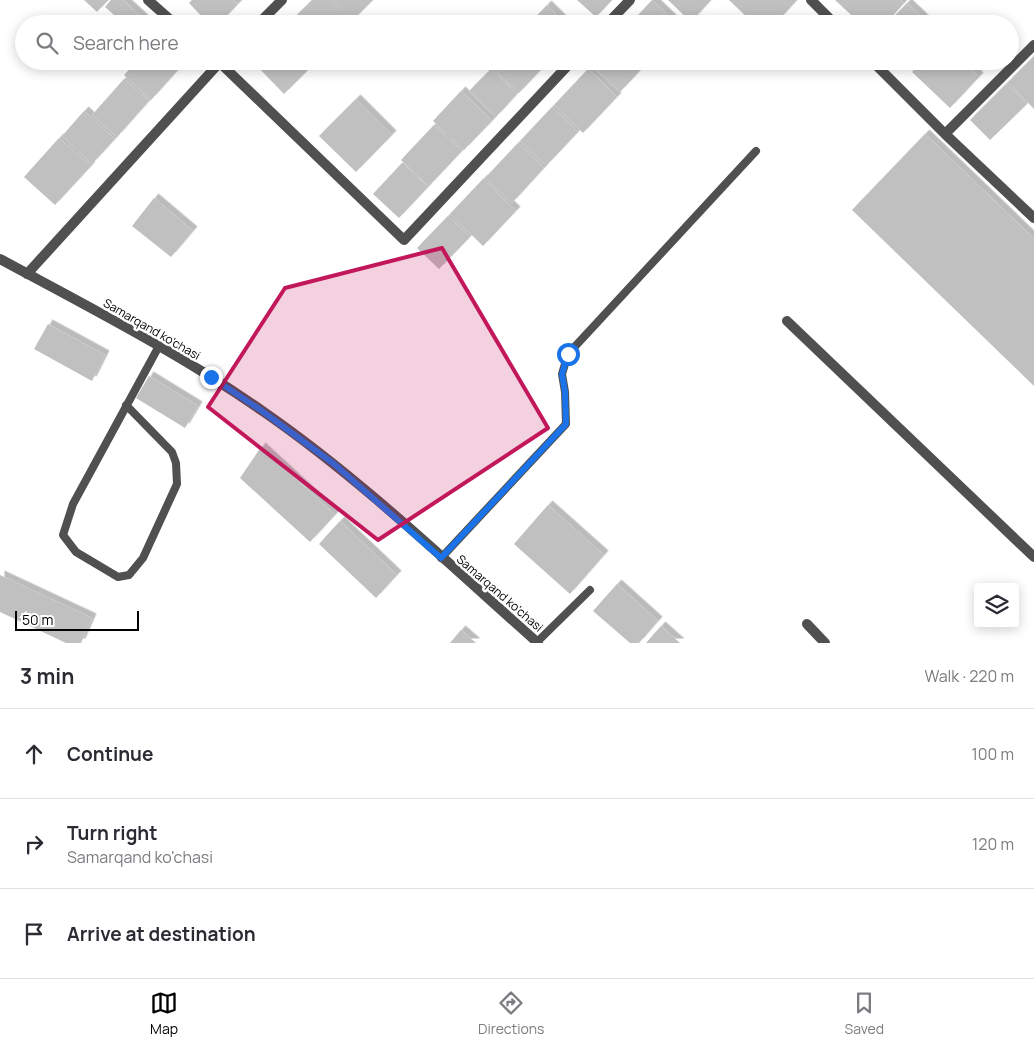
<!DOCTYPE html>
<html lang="en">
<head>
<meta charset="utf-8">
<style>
	:root { --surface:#fff; --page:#f2f2f3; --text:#2b2b33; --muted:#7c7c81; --line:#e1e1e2; --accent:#000 }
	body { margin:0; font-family:Manrope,sans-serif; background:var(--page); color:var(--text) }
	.controls { position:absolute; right:15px; bottom:15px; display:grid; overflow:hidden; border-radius:5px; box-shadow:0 2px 12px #0003 }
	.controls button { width:45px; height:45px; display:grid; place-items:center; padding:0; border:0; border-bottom:1px solid var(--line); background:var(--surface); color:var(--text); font:25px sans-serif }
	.scale { position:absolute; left:15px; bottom:12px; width:124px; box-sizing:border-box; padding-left:5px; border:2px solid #000; border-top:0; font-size:14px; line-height:18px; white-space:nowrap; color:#000; -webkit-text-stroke:4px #fff; paint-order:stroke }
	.stop { position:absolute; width:15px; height:15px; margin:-11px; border:4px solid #1a73e8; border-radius:50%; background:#fff }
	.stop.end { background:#1a73e8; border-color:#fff; box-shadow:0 1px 5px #0008 }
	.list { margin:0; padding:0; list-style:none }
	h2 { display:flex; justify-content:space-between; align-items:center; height:65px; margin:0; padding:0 20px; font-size:21px }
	h2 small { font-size:16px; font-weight:400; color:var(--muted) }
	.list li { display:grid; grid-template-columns:32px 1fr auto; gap:15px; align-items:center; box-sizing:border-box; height:90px; padding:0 20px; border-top:1px solid var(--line) }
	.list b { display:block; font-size:19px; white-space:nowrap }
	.list p { margin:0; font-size:16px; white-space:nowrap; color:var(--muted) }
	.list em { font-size:16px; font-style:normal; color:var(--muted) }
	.icon { flex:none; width:28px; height:28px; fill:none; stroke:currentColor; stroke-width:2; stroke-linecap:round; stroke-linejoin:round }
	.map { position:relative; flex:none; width:1034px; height:643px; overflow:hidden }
	.search { position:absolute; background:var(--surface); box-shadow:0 2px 12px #0003; left:15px; right:15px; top:15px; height:55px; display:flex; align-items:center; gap:12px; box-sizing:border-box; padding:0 18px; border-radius:28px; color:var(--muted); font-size:19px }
	.sheet { height:335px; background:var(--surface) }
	nav { display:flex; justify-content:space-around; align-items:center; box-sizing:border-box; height:70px; border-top:1px solid var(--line); background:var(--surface); font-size:14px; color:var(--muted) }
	nav a { display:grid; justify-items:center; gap:2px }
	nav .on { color:var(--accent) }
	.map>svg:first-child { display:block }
</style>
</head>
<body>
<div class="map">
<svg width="1034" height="643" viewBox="0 0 1034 643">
	<defs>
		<filter id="shadow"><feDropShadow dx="4.5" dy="-4.5" stdDeviation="0" flood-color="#0004"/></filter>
	</defs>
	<rect width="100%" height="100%" fill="#fff"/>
	<path fill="#c0c0c0" filter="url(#shadow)" d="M84,0H108L97,12Z
		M111,0H123L149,24H124L105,7Z
		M192,0H233L238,4L219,24H209L189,3Z
		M312,0H330L354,24H288Z
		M333,0H373L353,20Z
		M577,0H612L596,17Z
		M652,0L677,24H630Z
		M668,0H711L691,22Z
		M729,0H797L775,24H754Z
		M835,0H901L904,3L885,24H861Z
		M907,3L929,24H887Z
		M547,5L566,24H529Z
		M1034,56V109L1008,82Z
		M137,61H186L151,100L124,75Z
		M252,61H317L284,94Z
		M486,61H549L519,93Z
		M595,61H649L620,92L591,65Z
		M901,61H917L909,70Z
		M922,61H962L979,77L950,108L912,72Z
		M491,69L517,94L496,117L469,91Z
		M588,69L617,97L583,133L554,105Z
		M124,79L149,101L117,137L92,115Z
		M1006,84L1027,104L990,140L970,120Z
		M461,91L492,121L464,150L433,121Z
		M356,99L392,135L356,172L319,136Z
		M552,107L578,132L546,166L520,141Z
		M84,111L115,139L92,164L62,136Z
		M434,125L462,151L429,186L401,160Z
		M925,134L1034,239V386L852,210Z
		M59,138L91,166L55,205L24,177Z
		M518,143L544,168L512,203L485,178Z
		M402,163L428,187L399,218L373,194Z
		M483,179L516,211L483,246L450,214Z
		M154,198L193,231L171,257L132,226Z
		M448,216L470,237L439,269L417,248Z
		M48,324L105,355L92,381L34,349Z
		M149,376L198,406L185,428L136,398Z
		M261,447L335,515L310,542L240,478Z
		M548,505L604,555L570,594L514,544Z
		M340,521L397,575L376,598L319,544Z
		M0,575L92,618L81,643H66L0,612Z
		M617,584L658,621L639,643H630L593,611Z
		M661,626L680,643H646Z
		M461,630L476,643H450Z"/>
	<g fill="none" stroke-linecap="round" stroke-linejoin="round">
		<path stroke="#505050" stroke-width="8" d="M126,405L172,452L176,463L177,484L143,558L129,575L118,577L76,552L63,535L73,504L159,346
			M441,558L566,424L565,392L562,374L568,354L756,151
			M537,642L590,590"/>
		<path stroke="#505050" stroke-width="10" d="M148,0L175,24
			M811,0L835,24
			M258,24L282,0
			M607,24L630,0
			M218,61L404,240L572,61
			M872,61L945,134L1034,218
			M945,134L1034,45
			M0,259C89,307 181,354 264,412C362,480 449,564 538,643
			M27,274L221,61
			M787,321L1034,557
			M807,624L825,643"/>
	</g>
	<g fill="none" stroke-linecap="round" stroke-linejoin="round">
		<path stroke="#1a73e8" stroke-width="6" d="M211,377L262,411L334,464L441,558L566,424L565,392L562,374L568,354"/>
	</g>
	<path fill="#c2185b" fill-opacity="0.2" stroke="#c2185b" stroke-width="4" stroke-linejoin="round" d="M442,248L548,428L378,540L208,407L285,288Z"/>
	<g text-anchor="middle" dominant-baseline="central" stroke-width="5" stroke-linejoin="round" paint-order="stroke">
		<g font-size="12" fill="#000" stroke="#fff">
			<text transform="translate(152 329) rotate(30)">Samarqand ko'chasi</text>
			<text transform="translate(500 593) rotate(41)">Samarqand ko'chasi</text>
		</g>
	</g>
</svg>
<div class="controls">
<button><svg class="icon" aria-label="layers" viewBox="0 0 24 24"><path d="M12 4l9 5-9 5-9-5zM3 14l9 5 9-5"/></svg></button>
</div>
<div class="scale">50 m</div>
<div class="stop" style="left:568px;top:354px"></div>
<div class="stop end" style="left:211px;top:377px"></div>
<div class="search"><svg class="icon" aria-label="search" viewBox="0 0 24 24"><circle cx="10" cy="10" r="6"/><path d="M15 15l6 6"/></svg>Search here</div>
</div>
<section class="sheet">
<h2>3 min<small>Walk · 220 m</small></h2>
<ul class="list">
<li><svg class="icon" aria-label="ahead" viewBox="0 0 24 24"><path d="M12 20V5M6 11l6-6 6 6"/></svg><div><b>Continue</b></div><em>100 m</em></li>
<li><svg class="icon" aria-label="right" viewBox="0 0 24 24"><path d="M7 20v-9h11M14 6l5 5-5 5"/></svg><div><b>Turn right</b><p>Samarqand ko'chasi</p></div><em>120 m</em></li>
<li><svg class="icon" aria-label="arrive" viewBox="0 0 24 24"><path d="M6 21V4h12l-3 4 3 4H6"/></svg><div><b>Arrive at destination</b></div></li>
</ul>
</section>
<nav>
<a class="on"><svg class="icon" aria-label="map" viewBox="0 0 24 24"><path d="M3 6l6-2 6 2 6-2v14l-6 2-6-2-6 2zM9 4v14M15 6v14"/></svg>Map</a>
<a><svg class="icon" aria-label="directions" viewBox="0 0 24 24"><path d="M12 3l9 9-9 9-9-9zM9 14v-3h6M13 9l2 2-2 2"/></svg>Directions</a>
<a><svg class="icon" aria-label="saved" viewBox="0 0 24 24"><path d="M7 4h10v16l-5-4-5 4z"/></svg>Saved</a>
</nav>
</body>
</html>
